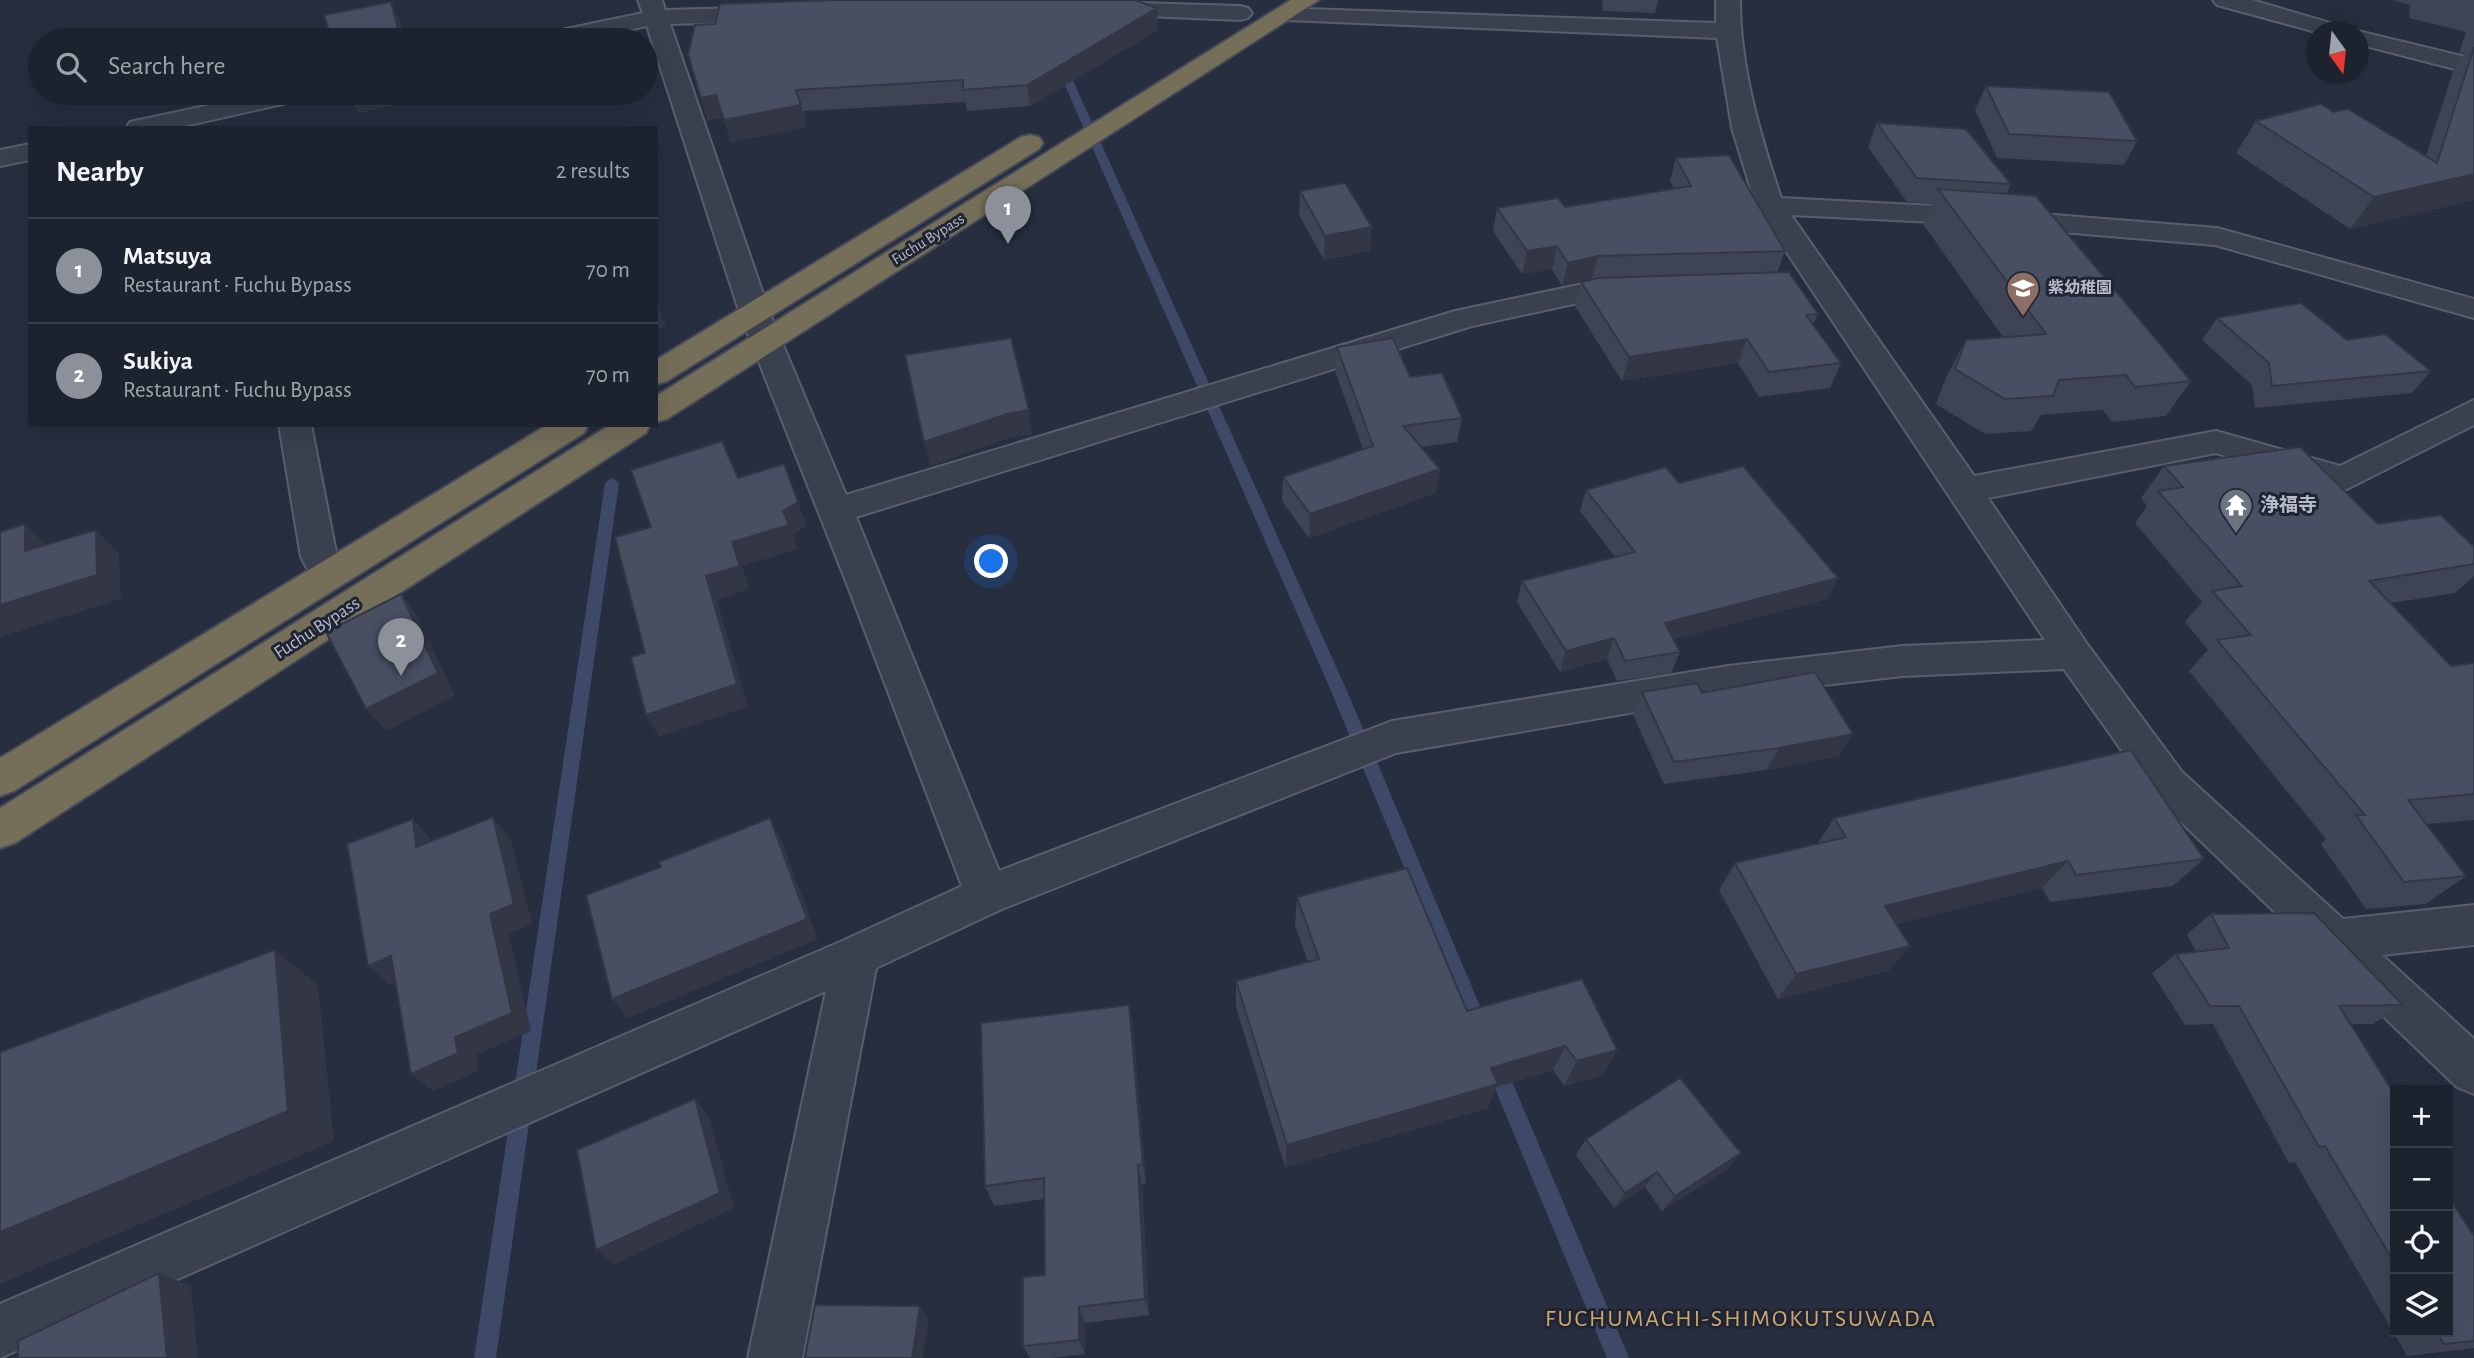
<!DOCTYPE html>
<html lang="en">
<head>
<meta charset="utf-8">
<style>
	:root { --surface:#1d222f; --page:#2a2f3b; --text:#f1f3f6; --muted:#a0a4aa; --line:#3b3f4b; --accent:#8c9099 }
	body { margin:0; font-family:"Alegreya Sans","Noto Sans JP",sans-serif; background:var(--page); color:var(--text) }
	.controls { position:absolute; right:21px; bottom:21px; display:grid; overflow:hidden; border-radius:0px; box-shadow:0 7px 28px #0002 }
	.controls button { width:63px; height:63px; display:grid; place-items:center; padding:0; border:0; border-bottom:2px solid var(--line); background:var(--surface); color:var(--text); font:35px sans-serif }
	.compass { position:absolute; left:2306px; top:21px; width:63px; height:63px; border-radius:50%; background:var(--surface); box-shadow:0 7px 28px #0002; rotate:165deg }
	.you { position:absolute; left:992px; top:562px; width:24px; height:24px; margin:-18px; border:5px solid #fff; border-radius:50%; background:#1a73e8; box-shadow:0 0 0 10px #1a73e833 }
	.badge { display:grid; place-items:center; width:46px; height:46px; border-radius:50%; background:var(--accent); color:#fff; font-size:23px; font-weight:700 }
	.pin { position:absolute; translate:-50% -58px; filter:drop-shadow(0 2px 4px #0008) }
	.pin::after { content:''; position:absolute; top:37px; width:24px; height:21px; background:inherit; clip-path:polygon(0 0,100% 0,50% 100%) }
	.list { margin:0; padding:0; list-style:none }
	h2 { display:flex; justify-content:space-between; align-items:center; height:91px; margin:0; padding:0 28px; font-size:30px }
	h2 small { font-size:23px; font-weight:400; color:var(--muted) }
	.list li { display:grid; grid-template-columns:46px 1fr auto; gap:21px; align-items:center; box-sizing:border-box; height:105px; padding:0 28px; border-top:2px solid var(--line) }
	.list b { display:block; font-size:26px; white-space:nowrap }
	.list p { margin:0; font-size:23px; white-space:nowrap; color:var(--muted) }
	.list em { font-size:23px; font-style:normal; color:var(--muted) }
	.icon { flex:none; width:38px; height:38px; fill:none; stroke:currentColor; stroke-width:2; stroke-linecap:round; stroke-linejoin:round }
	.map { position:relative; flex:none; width:2474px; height:1358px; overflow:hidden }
	.search { position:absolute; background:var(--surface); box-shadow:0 7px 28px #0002; left:28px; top:28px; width:630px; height:77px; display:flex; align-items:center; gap:18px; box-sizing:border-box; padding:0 24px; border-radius:38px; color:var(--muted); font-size:26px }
	.panel { position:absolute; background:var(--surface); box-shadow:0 7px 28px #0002; left:28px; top:126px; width:630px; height:301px; border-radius:0px }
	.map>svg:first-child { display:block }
</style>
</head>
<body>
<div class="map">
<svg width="2474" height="1358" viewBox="0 0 2474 1358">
	<rect width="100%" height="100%" fill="#272e3f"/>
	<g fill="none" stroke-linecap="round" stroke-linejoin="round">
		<path fill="#3e4967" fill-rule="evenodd" d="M1057,63L1066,65L1347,691L1490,1030L1488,1036L1481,1039L1474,1036L1331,691L1056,65Z
			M612,478L619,483L496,1358H474L605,483Z
			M1496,1058L1503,1060L1629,1358H1607L1486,1067L1489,1060Z"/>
		<defs>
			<path id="minor" d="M638,0H662L665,10L769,7L777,9L781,14L777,19L769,21L670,24L770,314L846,495L1455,311L1592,282L1642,284L1646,290L1642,296L1592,300L1472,326L856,517L999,871L1392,721L1728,666L1903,646L2045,640L1756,206L1732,128L1717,38L1286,20L1278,18L1274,13L1278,8L1716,23V0H1740C1740,68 1760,134 1781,198L1954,207L2217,228L2474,299V318L2215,245L1954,223L1791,215L1974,476L2216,431L2340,466L2474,400V425L2343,491L2216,453L1988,498L2087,644L2182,772L2343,919L2474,905V945L2382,955L2474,1039V1094L2457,1087L2154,796L2064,669L1903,676L1728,696L1396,753L1002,909L876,968L802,1358H748L826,991L0,1358V1304L840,942L962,886L849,589L740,314L647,26L580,40H534L537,35L643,13Z
				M2213,0H2252L2354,30L2474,59V74L2358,44V32H2316L2217,5Z
				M1106,2L1240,6L1248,8L1252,13L1248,18L1240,20L1098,14L1094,9L1098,4Z
				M266,93H313L309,98L176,128H126L130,122Z
				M30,144V160L0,166V150Z
				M279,425H311L337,557L346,574L341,583L328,587L315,583L301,557Z"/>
			<path id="highway" d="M1291,0H1319L667,419L656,422V396Z
				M1030,135L1039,137L1043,143L1039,149L667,381L656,384V360L1021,137Z
				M547,425H588L584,433L14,791L0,796V758Z
				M610,425H650L646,433L15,843L0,848V808Z"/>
		</defs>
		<use href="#minor" stroke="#595e6d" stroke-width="4"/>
		<use href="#highway" stroke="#464b5a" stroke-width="4"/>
		<use href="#minor" fill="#3b404f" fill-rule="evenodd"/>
		<use href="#highway" fill="#756e59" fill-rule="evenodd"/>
	</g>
	<path fill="#3f4455" d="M1602,0H1658L1655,13L1603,11Z
		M2392,0H2474V200L2350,229L2236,153L2256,121L2333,112L2426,156L2453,71L2465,54L2459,53L2466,32L2409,18L2410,5Z
		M1157,8L1158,30L1030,106L967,111L965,102L803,111L807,127L731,142L723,117L708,120L701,98Z
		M1986,86L2137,141L2124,165L1997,158L1975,110Z
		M1877,123L2011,184L2006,194L2191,381L2166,416L2112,422L2103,410L2041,415L2031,431L1985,434L1936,404L1947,375L1966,340L2003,337L1923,224L1932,204L1907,202L1868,147Z
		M1676,158L1785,251L1777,273L1818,314L1813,325L1841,363L1830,388L1759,397L1738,363L1622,381L1575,306L1581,282L1593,279L1562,286L1552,269L1522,274L1493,231L1497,208L1565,207L1674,189L1670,181Z
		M1300,191L1370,251L1324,260L1299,215Z
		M2217,318L2347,340L2431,371L2412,393L2255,408L2252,385L2202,340Z
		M1337,347L1410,377L1462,418L1457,442L1421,447L1440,469L1436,493L1309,538L1282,501L1283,477L1363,449L1335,371Z
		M2164,466L2378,524L2474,547V576L2455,593L2391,603L2451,666L2474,663V820L2426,824L2466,876L2426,904L2366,909L2321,844L2326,839L2189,671L2208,650L2185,622L2202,602L2135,523L2147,506L2141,498Z
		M1679,483L1838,578L1827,599L1673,639L1680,652L1671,673L1617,681L1607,659L1560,672L1517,602L1522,581L1615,557L1580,511L1586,490Z
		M1642,692L1702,693L1853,734L1839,756L1767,770L1664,784L1633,715Z
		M1834,818L2204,859L2173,886L2050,902L2042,888L1896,924L1910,946L1888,971L1778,999L1719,890L1735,863L1818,843Z
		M1297,897L1467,1011L1582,979L1603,1075L1564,1086L1553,1070L1496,1087L1488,1108L1285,1167L1236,1007V981L1308,962L1295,925Z
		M2211,914L2403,1005L2373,1024H2351L2395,1095V1332H2448L2474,1236V1348L2407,1356L2295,1162L2289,1163L2213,1024L2185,1025L2152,973L2176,954L2196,952L2187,934Z
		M1129,1005L1133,1029L1146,1184L1142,1185L1149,1315L1085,1323V1354L1052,1358H1030L1023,1346L1045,1275L1044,1199L994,1206L985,1186Z
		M1586,1139L1741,1153L1727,1169L1662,1211L1645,1187L1614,1208L1576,1155Z"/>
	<path fill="#333745" d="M391,2L400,21L405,40H401Z
		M1157,8L1158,30L1030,106L1027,85Z
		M352,93H420L421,98L359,114L348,94Z
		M716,95L723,117L708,120L701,98Z
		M801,105L807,127L731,142L724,120Z
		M2474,174V200L2350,229L2374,197Z
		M1372,227L1370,251L1324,260L1325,236Z
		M1557,246L1552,269L1522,274L1527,251Z
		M1598,256L1592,279L1562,286L1568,263Z
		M656,297L666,327L656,329Z
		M1747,339L1738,363L1622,381L1629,357Z
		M1029,410L1032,434L1012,437L930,466L924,442L1007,414Z
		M1440,469L1436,493L1309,538L1310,514Z
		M798,502L807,526L793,535L798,549L742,566L750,589L717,600L748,707L659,737L646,715L706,576L732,542Z
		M25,524L49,548L25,551Z
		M96,530L119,554L121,599L0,637V605Z
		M1838,578L1827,599L1657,644L1665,623Z
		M401,594L418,617L455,696L386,731L366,709Z
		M1614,638L1607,659L1560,672L1566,651Z
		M1853,734L1839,756L1767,770L1779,748Z
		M493,817L511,839L532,924L509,934L531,1031L476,1055L479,1071L433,1091L411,1074L455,1037L490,914Z
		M770,818L781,839L818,939L628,1018L612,999Z
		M413,819L432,840L436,868L416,847Z
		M2068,861L2042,888L1864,932L1885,906Z
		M1910,946L1888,971L1778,999L1796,974Z
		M275,950L318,985L334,1141L0,1284V1232Z
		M391,956L413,975L390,985L368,966Z
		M1129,1005L1133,1029L1146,1184L1143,1164Z
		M1565,1046L1553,1070L1496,1087L1488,1108L1285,1167L1287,1145L1491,1068Z
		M1617,1050L1603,1075L1564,1086L1577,1061Z
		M695,1099L709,1116L734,1208L615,1264L596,1250Z
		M1741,1153L1727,1169L1662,1211L1675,1196Z
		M1138,1165L1142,1185L1149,1315L1145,1299Z
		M1657,1172L1645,1187L1614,1208L1625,1193Z
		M159,1273L191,1286L198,1358H167Z
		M920,1306L929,1319L923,1358H912Z
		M1079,1307L1085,1323V1354L1079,1340Z"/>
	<path fill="#494f63" stroke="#333745" stroke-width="2" d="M836,0H1135L1157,8L1027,85L963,90V80L796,90L801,105L724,120L716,95L701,98L688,54L695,25L715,24L720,4Z
		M391,2L401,40H332L324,15Z
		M2474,47V174L2374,197L2256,121L2321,104L2333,112L2348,109L2437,163Z
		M1986,86L2109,92L2137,141L2009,134Z
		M1877,123L1966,129L2011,184L1917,178Z
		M1729,155L1785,251L1598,256L1568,263L1557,246L1527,251L1497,208L1558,198L1565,207L1691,186L1676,158Z
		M1345,183L1372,227L1325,236L1300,191Z
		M1938,189L2036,196L2191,381L2135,387L2126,375L2059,380L2053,396L2005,399L1955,369L1966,340L2046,334Z
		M1789,272L1818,314L1806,315L1841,363L1769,372L1747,339L1629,357L1581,282L1598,278Z
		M2301,303L2347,340L2385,334L2431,371L2272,386L2269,363L2217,318Z
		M1011,338L1029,410L1007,414L924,442L905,355Z
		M1393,338L1410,377L1442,373L1462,418L1403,426L1440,469L1310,514L1283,477L1373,446L1337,347Z
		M722,441L738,478L784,464L798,502L783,511L789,525L732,542L740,566L706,576L737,684L646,715L631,657L645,653L615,537L651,527L631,470Z
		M2300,447L2378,524L2441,515L2474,547V564L2369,581L2451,666L2474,663V794L2408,800L2466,876L2404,882L2356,815H2365L2217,640L2251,635L2212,591L2242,586L2158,491L2183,487L2164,466Z
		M1743,466L1838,578L1665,623L1680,652L1625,661L1614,638L1566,651L1522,581L1635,552L1586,490L1666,467L1679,483Z
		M25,524V551L96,530L97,575L0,605V532Z
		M401,594L438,673L366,709L326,632Z
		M1815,672L1853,734L1779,748L1674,762L1642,692L1697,683L1702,693Z
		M2131,750L2204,859L2076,875L2068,861L1885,906L1910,946L1796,974L1735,863L1846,837L1834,818Z
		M493,817L514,904L490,914L512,1013L455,1037L458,1053L411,1074L391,956L368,966L347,844L413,819L416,847Z
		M770,818L807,919L612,999L586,895L661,867L659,862Z
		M1407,868L1467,1011L1582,979L1617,1050L1577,1061L1565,1046L1491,1068L1498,1084L1287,1145L1236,981L1319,959L1297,897Z
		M2314,913L2403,1005L2339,1006L2395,1095V1264L2325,1146L2319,1147L2239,1006H2210L2176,954L2229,948L2211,914Z
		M275,950L288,1111L0,1232V1052Z
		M1129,1005L1143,1164L1138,1165L1145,1299L1079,1307V1340L1023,1346V1277L1045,1275L1044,1178L985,1186L981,1023Z
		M1680,1078L1741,1153L1675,1196L1657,1172L1625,1193L1586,1139Z
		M695,1099L720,1193L596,1250L577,1150Z
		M2448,1196L2474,1236V1341L2444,1344L2436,1332H2448Z
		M159,1273L167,1358H18V1341Z
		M815,1305L920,1306L912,1358H805Z"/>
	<defs>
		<symbol id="school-pin" viewBox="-11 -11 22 30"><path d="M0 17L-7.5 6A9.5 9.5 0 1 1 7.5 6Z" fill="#8d6e63" stroke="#202534"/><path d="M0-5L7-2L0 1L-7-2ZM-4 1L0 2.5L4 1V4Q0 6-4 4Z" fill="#fff"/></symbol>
		<symbol id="temple-pin" viewBox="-11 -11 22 30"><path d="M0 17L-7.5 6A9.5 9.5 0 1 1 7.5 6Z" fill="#6b7280" stroke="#202534"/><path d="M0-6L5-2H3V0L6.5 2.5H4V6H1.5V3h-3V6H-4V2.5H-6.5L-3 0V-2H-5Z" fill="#fff"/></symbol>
	</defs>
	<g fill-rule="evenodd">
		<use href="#school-pin" x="2004" y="269" width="38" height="52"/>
		<use href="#temple-pin" x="2217" y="486" width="38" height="52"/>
	</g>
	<g text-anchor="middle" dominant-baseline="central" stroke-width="6" stroke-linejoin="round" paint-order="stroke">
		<g font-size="16" fill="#b8bcca" stroke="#202534">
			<text transform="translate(928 239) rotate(-32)">Fuchu Bypass</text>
		</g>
		<g font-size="16" font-weight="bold" fill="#b8bcca" stroke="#202534" text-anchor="start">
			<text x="2048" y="288">紫幼稚園</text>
		</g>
		<g font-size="19" font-weight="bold" fill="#b8bcca" stroke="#202534" text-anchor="start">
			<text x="2260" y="505">浄福寺</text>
		</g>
		<g font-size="19" fill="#b8bcca" stroke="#202534">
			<text transform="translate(317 628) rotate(-33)">Fuchu Bypass</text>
		</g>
		<g font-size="24" letter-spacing="2" fill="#cfa76d" stroke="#202534">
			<text x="1741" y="1319">FUCHUMACHI-SHIMOKUTSUWADA</text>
		</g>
	</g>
</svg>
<div class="controls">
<button>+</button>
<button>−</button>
<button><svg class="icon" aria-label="locate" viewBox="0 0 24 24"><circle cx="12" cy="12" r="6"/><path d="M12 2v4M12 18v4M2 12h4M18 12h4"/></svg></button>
<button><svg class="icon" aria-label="layers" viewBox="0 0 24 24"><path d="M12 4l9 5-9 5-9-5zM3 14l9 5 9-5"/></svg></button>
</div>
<svg class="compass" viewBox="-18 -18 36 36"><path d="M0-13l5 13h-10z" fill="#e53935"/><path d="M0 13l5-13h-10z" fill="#a0a4aa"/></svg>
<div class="you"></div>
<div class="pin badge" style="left:1008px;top:244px">1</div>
<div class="pin badge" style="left:401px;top:676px">2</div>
<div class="search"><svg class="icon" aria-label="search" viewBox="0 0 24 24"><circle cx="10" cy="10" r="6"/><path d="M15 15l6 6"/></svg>Search here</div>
<section class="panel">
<h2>Nearby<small>2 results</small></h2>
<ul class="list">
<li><span class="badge">1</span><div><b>Matsuya</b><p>Restaurant · Fuchu Bypass</p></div><em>70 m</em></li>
<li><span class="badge">2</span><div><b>Sukiya</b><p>Restaurant · Fuchu Bypass</p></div><em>70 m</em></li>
</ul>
</section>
</div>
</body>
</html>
